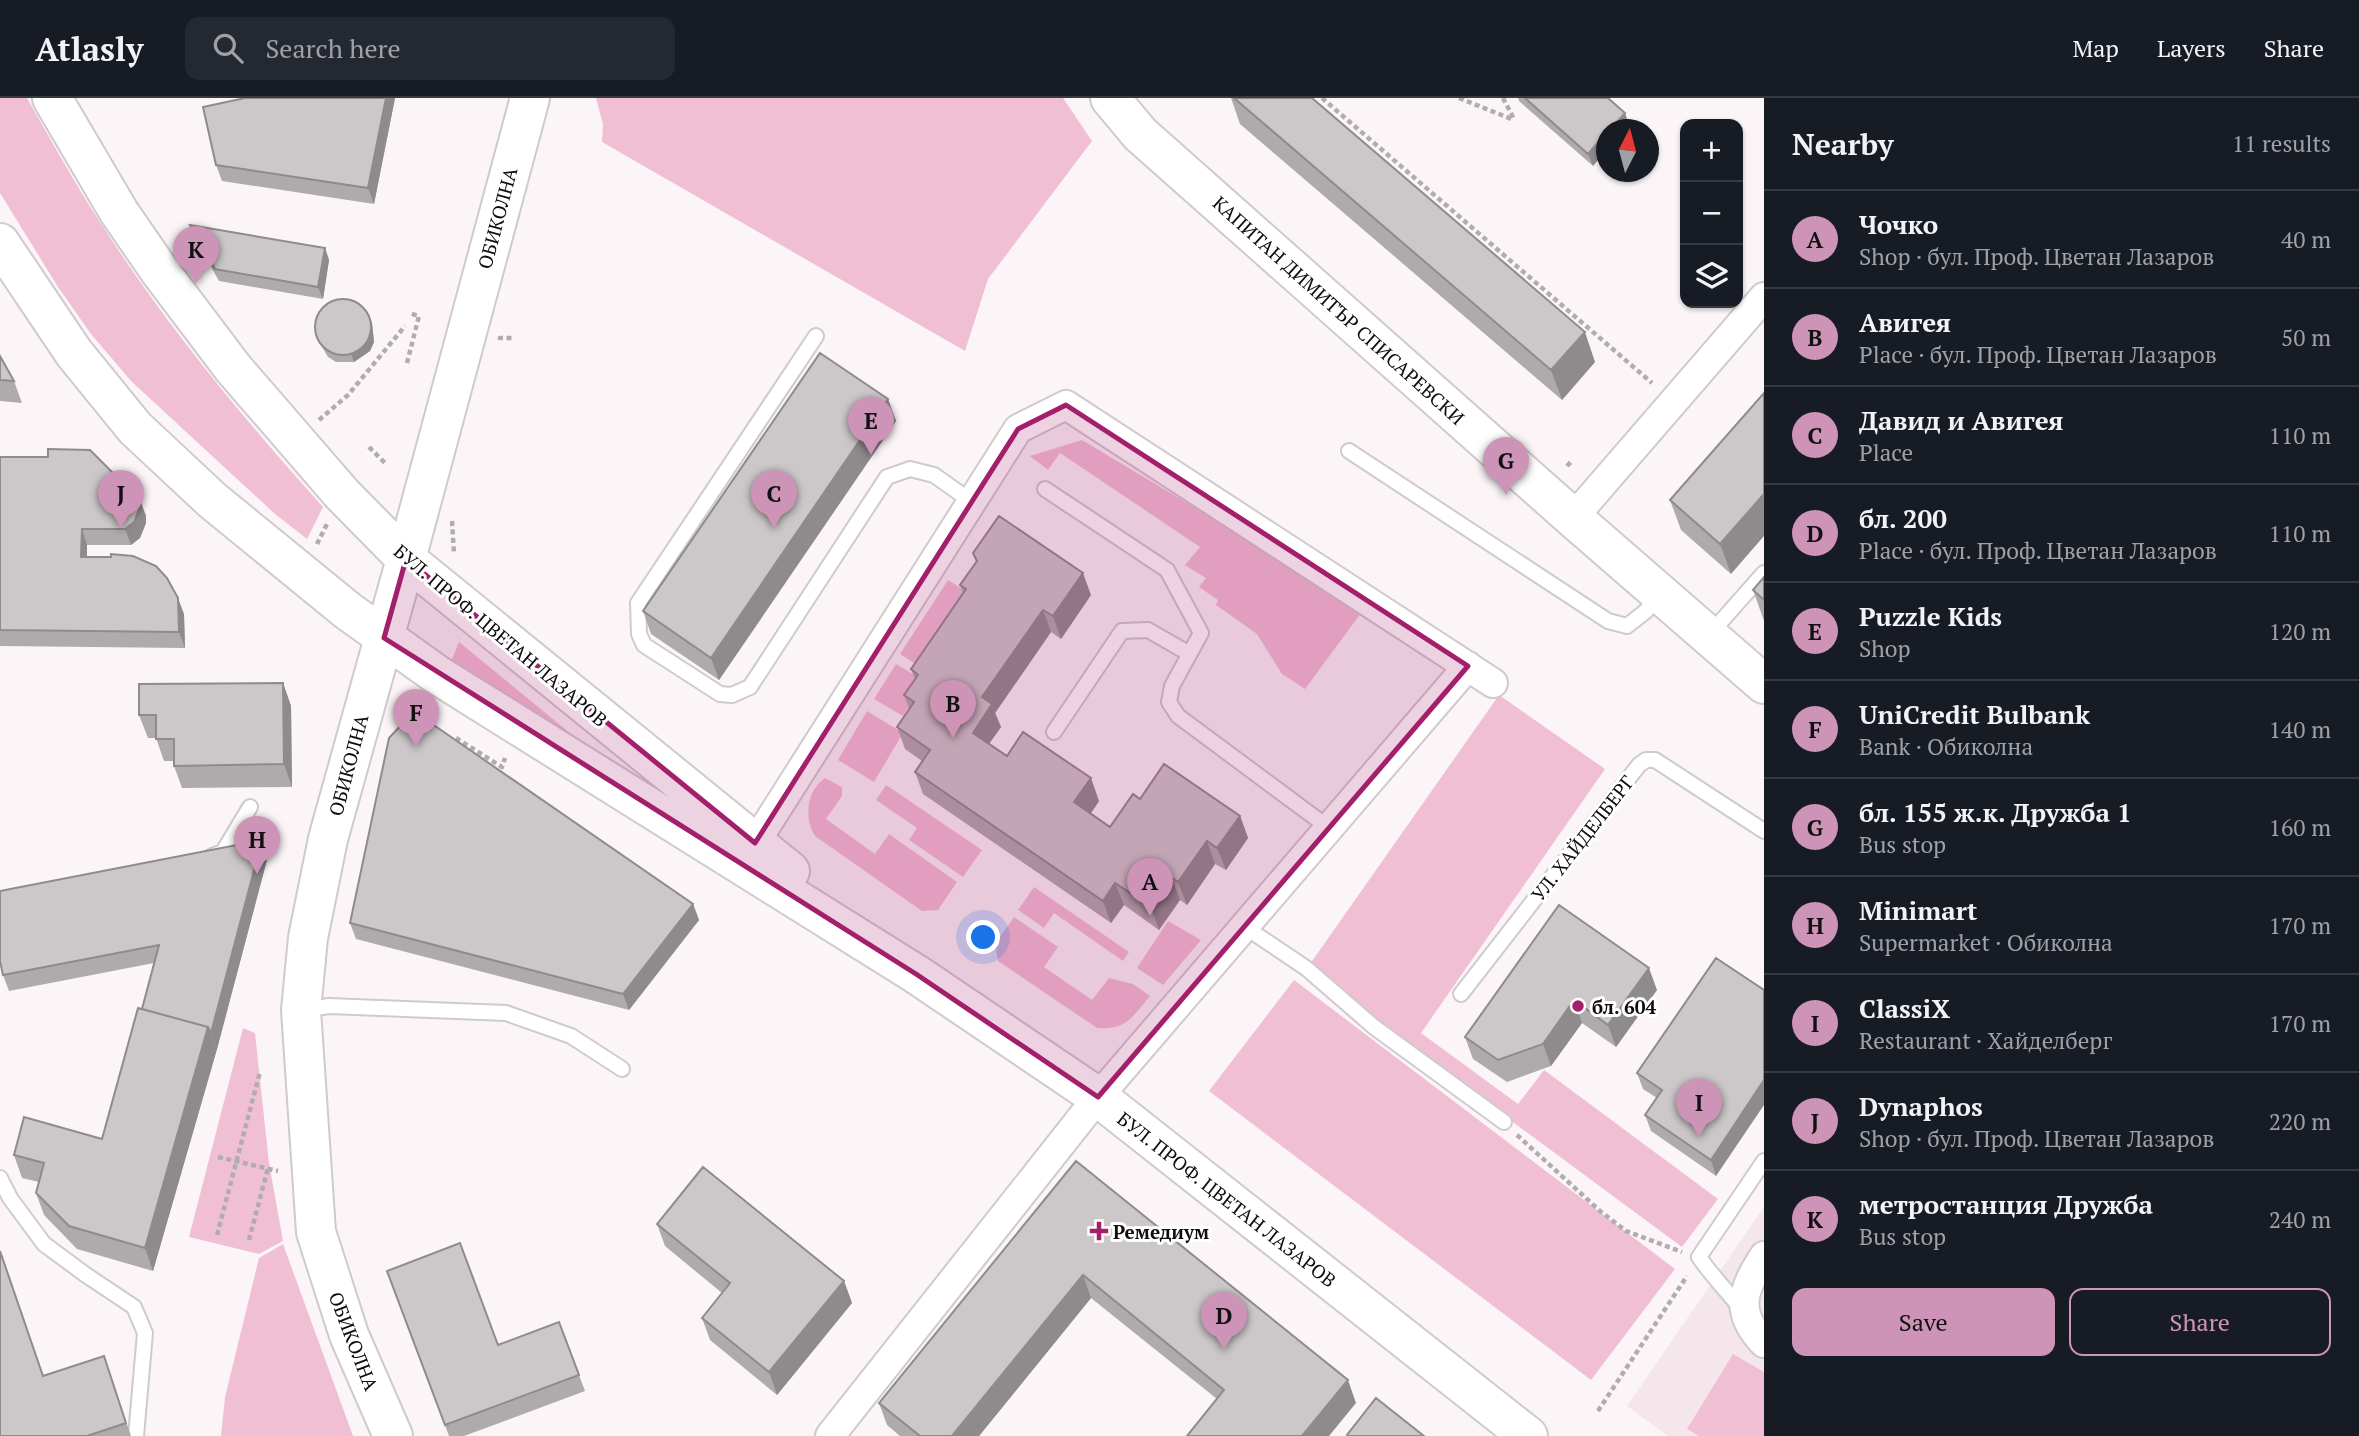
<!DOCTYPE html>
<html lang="en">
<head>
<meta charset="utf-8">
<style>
	:root { --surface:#171b24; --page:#242831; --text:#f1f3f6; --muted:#9ea1a6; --line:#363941; --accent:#ce94b7 }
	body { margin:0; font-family:"PT Serif",serif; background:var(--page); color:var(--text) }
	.controls { position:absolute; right:21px; top:21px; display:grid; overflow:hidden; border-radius:14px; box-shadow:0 2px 5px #0004 }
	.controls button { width:63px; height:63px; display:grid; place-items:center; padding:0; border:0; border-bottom:2px solid var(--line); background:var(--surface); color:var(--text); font:35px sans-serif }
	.compass { position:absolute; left:1596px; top:21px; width:63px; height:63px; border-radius:50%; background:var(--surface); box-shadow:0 2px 5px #0004; rotate:6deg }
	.you { position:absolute; left:984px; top:840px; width:24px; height:24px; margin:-18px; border:5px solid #fff; border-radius:50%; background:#1a73e8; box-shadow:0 0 0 10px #1a73e833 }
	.badge { display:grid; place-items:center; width:46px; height:46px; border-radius:50%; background:var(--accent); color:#111; font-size:23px; font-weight:700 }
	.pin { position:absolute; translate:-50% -58px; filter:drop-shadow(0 2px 4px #0008) }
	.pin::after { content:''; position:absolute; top:37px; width:24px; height:21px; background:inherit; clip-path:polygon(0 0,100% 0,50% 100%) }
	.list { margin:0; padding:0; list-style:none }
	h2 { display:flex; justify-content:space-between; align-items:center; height:91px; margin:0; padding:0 28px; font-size:30px }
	h2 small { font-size:23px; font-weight:400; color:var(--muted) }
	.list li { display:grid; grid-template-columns:46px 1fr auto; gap:21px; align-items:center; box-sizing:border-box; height:98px; padding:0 28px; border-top:2px solid var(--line) }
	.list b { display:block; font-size:26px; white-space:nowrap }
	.list p { margin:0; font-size:23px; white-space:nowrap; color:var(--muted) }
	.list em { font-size:23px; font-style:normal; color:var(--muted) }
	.actions { display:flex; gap:14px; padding:21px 28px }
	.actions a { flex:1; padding:16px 0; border:2px solid var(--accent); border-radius:14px; text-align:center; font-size:24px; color:var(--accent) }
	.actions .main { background:var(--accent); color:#111 }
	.icon { flex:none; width:38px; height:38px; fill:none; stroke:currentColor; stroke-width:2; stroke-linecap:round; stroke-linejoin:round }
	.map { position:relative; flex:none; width:1764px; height:1338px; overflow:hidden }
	header { display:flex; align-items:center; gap:42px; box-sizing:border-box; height:98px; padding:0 35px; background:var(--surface); border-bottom:2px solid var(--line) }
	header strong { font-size:33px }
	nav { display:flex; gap:38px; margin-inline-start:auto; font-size:24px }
	.search { width:490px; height:63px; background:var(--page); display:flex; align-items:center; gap:18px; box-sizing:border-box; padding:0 24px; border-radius:14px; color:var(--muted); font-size:26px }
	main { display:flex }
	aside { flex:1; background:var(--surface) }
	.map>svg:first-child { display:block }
</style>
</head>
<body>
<header>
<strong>Atlasly</strong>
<div class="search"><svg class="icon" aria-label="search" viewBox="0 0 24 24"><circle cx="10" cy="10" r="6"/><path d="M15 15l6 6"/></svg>Search here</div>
<nav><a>Map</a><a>Layers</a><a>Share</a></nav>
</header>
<main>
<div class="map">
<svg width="1764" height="1338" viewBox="0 0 1764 1338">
	<rect width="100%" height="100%" fill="#fbf5f7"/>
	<path fill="#f4e6eb" d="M1764,1109V1338H1668L1627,1308Z"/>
	<path fill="#f1bfd4" d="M0,0H27C51,42 74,84 100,124C165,226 242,319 323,409L307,441L275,416L131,283L91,236L58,189L0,95Z
		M596,0H1063L1092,43L988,181L965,253L602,44L603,26Z
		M1082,342L1364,511L1305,591L1282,576L1257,536L1216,507L1218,502L1199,489L1206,480L1185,467L1200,449L1060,355L1048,372L1030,358Z
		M948,482L972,497L925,572L900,556Z
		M459,544L604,663L450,566Z
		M896,566L925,583L903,618L874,601Z
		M1499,597L1605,671L1421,935L1518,1006L1544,972L1718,1101L1682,1149L1410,948L1310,866Z
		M867,613L903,635L874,684L838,662Z
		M825,680L842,689V698L826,721L875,756L889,736L957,784L938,812L922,813L815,738C804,720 806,693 825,680Z
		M886,687L982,752L963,779L909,742L917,730L876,702Z
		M1034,789L1129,854L1123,863L1054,815L1044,830L1018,812Z
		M1014,819L1058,849L1044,869L1092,902L1109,880L1133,886L1150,898C1132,919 1127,932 1097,930L998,863L995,846Z
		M1168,823L1201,842L1163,887L1137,870Z
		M1294,882L1675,1171L1591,1282L1209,993Z
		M243,930L255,935L269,1065L283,1143L259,1156L189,1139Z
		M283,1146L353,1338H221L225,1299L259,1160Z
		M1733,1256L1764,1274V1338H1699L1687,1331Z"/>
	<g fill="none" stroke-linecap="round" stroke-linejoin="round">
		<defs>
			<path id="lane" d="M816,238L638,505L639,536L644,547L720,596L732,597L750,589L887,379L910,371L934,377L972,404
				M1349,353L1608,523L1627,528L1646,513L1658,497
				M1045,391L1167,472L1201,535L1172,588L1169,604L1178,618L1329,730
				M1709,537L1764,475
				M1054,634L1122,533L1148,532L1188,555
				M212,758L223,754L250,709
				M1245,829L1306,870L1374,929L1504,1024
				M1461,896L1639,667L1646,662H1655L1764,733
				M302,912L329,908L506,915L571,938L622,971
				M0,1080L10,1100L44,1146L86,1177L134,1209L145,1235L136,1338
				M1742,1212C1728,1194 1712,1178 1699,1159L1764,1063"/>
			<path id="street" d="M1573,420L1764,199
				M755,745L1018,331L1066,307L1493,585
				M1764,1158C1742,1192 1734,1214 1764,1245
				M830,1338L1098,999L1468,568"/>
			<path id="secondary" d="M52,0L119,114L159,172L233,270L342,396L406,461L790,773
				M1110,0L1140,36L1573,420L1764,586
				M0,145L74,255L135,330L212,402L348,513L436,576L916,876L1098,999L1528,1338
				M393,1338L349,1237L316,1134L301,912L308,840L328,741L406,461L530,0"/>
		</defs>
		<use href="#lane" stroke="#cfcacc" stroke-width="18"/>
		<use href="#street" stroke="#cfcacc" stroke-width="32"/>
		<use href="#secondary" stroke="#cfcacc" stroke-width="42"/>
		<path stroke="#b1acae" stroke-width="4.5" stroke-dasharray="5 3.5" stroke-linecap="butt" d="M1322,0L1652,285
			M1459,0L1514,22
			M1503,0L1514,21
			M500,242V240H513
			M407,265L419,218L409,215
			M319,322L348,297L405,228
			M369,349L387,367
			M1567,368L1572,363
			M452,423L454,456
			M317,446L327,426
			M402,614L404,619
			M456,640L502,669L505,660
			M1517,1037L1600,1113L1626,1133L1682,1154
			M218,1059L278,1073
			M217,1137L260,974
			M249,1142L268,1070
			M1598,1313L1687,1178"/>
		<use href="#lane" stroke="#fff" stroke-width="14"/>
		<use href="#street" stroke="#fff" stroke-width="28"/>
		<use href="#secondary" stroke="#fff" stroke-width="38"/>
	</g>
	<path fill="#afabad" d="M245,0H395L374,106L222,83L216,67Z
		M1231,0H1312L1595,264L1562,302L1240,26Z
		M1518,0H1608L1625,15L1629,27L1625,32H1606V52L1593,68L1519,3Z
		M190,127L325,150L329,162L323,201L219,183L195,140Z
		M372,225L374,244L370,253L354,264H336L328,259L319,244L316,236Z
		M0,258L14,283L22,305L0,303Z
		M1764,295L1731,476L1681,432L1670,402Z
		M888,301L896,323L719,582L651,536L643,513Z
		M0,359L140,402L146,418V425L140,440L131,447H87V459L184,516L185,550L0,548Z
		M973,455L1091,497L1061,541L1051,534L995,615L1001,629L989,646L1007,658L1099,703L1091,715L1110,729L1140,701L1240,718L1248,740L1226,772L1215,766L1187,807L1180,802L1159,832L1124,807L1111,825L923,696L915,674L922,663L905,651L897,629L909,611L904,597L915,582L911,571L963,495L960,487L976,464Z
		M1764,479V523L1753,492Z
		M283,585L291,608L292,689L182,690L174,668V663H164L156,640H148L139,617Z
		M268,758L217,951L153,1173L77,1151L44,1117L36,1095L39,1084L22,1080L14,1057L102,1041L142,911L154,865L9,893L3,877Z
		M693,806L699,822L629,912L356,841L350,825Z
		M1559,807L1657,892L1616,949L1582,925L1551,968L1507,984L1473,961L1465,939Z
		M1764,892L1716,1078L1651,1033L1645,1017L1657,1000L1643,991L1637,975Z
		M1076,1063L1356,1305L1217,1301L1091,1200L979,1338H900L887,1327L879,1305Z
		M657,1126L844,1183L852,1205L777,1297L710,1242L702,1220L722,1195L665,1148Z
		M387,1173L498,1247L559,1224L585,1293L464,1338H449Z
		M104,1258L131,1338H0Z"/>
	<path fill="#8f8b8d" d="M386,0H395L374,106L368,90Z
		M1625,15L1629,27L1625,32H1610Z
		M1606,35V52L1593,68L1588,56Z
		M325,150L329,162L323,201L318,189Z
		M369,217L372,225L374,244L370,253L354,264L351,256Z
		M1585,234L1595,264L1562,302L1551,272Z
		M888,301L896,323L719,582L711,560Z
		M1764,396V438L1731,476L1720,446Z
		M140,402L146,418V425L140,440L131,447L125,431Z
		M82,431L87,447V475L81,459Z
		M1083,475L1091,497L1061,541L1053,518Z
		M178,500L184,516L185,550L179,534Z
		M1043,512L1051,534L995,615L1001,629L981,657L973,635L982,599Z
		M283,585L291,608L292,689L284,666Z
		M1091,680L1099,703L1083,727L1074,704Z
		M1240,718L1248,740L1226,772L1217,750Z
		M262,742L268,758L217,951L211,935Z
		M1207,743L1215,766L1187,807L1178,784Z
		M1172,780L1180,802L1159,832L1151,809Z
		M1115,785L1124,807L1111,825L1103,803Z
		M693,806L699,822L629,912L623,896Z
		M1649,870L1657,892L1616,949L1608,927Z
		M1574,902L1582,925L1551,968L1543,946Z
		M208,929L217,951L153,1173L145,1150Z
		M1764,982V1007L1716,1078L1711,1062Z
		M1083,1177L1091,1200L979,1338H952Z
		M844,1183L852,1205L777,1297L769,1274Z
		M1348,1282L1356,1305L1329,1338H1302Z"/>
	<path fill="#ccc7c9" stroke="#8f8b8d" stroke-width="2" d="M245,0H386L368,90L216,67L203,9Z
		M1234,0H1312L1585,234L1551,272Z
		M1525,0H1608L1625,15L1610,32H1606V35L1588,56Z
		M190,127L325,150L318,189L215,171Z
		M315 229a28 28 0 1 1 56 0a28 28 0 1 1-56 0Z
		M820,255L888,301L711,560L643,513Z
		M0,258L14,283L0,282Z
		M1764,295V396L1720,446L1670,402Z
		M48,351L90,352L120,382L133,389L140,402V409L134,424L125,431H82L81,459H111V456L133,458L156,468L167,480L178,500L179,534L0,532V359H48Z
		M999,418L1083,475L1053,518L1043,512L982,599L992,606L973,635L1007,658L1023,634L1091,680L1074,704L1110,729L1133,696L1140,701L1164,666L1240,718L1217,750L1207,743L1178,784L1172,780L1151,809L1115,785L1103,803L915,674L930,652L897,629L914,604L904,597L918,577L911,571L966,491L960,487L977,463L973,455Z
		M1764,479V502L1753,492Z
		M283,585L284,666L174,668V641H156V617H139V586Z
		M425,621L693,806L623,896L350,825L389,640L403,625Z
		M262,742L211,935L208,929L142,911L159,847L3,877L0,863V793Z
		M1559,807L1649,870L1608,927L1574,902L1543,946L1498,962L1465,939Z
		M1716,860L1764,892V982L1711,1062L1645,1017L1662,992L1637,975Z
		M138,910L208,929L145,1150L69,1128L36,1095L44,1065L14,1057L24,1019L102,1041Z
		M1076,1063L1348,1282L1302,1338H1187L1224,1292L1083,1177L952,1338H920L879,1305Z
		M703,1069L844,1183L769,1274L702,1220L730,1185L657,1126Z
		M460,1145L498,1247L559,1224L579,1277L445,1327L387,1173Z
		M0,1153L43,1278L104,1258L126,1325L87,1338H0Z
		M1376,1300L1424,1338H1348L1347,1337Z"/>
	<path fill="#a41f6b" fill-opacity="0.2" stroke="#a41f6b" stroke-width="5" stroke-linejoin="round" d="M1066,307L1468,568L1098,999L916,876L384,540L406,461L755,745L1018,331Z"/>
	<g fill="#a41f6b" stroke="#fff" stroke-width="2.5">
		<circle cx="1578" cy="908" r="7"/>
		<path d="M1095.5 1122.5h7v7h7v7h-7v7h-7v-7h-7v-7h7z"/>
	</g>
	<g text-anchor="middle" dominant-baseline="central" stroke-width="6" stroke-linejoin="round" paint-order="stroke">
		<g font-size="19" fill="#0e0d0d" stroke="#fff">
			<text transform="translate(497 120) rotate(-75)">ОБИКОЛНА</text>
			<text transform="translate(1339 212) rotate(42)">КАПИТАН ДИМИТЪР СПИСАРЕВСКИ</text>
			<text transform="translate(501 537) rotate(40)">БУЛ. ПРОФ. ЦВЕТАН ЛАЗАРОВ</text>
			<text transform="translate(348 667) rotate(-75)">ОБИКОЛНА</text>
			<text transform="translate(1582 740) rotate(-52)">УЛ. ХАЙДЕЛБЕРГ</text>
			<text transform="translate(1227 1101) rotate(38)">БУЛ. ПРОФ. ЦВЕТАН ЛАЗАРОВ</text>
			<text transform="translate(354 1243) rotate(69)">ОБИКОЛНА</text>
		</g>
		<g font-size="19" font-weight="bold" fill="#0e0d0d" stroke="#fff" text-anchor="start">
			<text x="1592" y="908">бл. 604</text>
			<text x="1113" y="1133">Ремедиум</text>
		</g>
	</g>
</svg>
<div class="controls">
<button>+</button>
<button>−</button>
<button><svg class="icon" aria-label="layers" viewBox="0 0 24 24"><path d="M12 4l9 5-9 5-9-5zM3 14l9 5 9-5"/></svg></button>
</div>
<svg class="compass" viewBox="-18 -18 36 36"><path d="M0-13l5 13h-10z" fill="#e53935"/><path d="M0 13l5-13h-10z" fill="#9ea1a6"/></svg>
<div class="you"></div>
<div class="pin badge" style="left:1150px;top:818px">A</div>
<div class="pin badge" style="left:953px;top:640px">B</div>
<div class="pin badge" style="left:774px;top:430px">C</div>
<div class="pin badge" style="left:1224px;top:1252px">D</div>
<div class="pin badge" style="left:871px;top:357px">E</div>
<div class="pin badge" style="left:416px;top:649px">F</div>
<div class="pin badge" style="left:1506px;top:397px">G</div>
<div class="pin badge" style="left:257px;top:776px">H</div>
<div class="pin badge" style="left:1699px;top:1039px">I</div>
<div class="pin badge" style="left:121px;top:430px">J</div>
<div class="pin badge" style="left:196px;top:186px">K</div>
</div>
<aside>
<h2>Nearby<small>11 results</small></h2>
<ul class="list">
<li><span class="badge">A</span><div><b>Чочко</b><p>Shop · бул. Проф. Цветан Лазаров</p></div><em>40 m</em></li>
<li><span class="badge">B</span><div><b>Авигея</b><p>Place · бул. Проф. Цветан Лазаров</p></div><em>50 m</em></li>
<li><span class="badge">C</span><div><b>Давид и Авигея</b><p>Place</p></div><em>110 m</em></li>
<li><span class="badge">D</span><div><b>бл. 200</b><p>Place · бул. Проф. Цветан Лазаров</p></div><em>110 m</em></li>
<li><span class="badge">E</span><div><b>Puzzle Kids</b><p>Shop</p></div><em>120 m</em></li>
<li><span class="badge">F</span><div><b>UniCredit Bulbank</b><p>Bank · Обиколна</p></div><em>140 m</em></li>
<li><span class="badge">G</span><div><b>бл. 155 ж.к. Дружба 1</b><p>Bus stop</p></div><em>160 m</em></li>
<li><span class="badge">H</span><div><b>Minimart</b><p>Supermarket · Обиколна</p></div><em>170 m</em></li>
<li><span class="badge">I</span><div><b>ClassiX</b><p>Restaurant · Хайделберг</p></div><em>170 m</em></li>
<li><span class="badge">J</span><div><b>Dynaphos</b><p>Shop · бул. Проф. Цветан Лазаров</p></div><em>220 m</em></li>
<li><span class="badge">K</span><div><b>метростанция Дружба</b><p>Bus stop</p></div><em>240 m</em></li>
</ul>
<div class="actions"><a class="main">Save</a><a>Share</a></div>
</aside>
</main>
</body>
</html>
